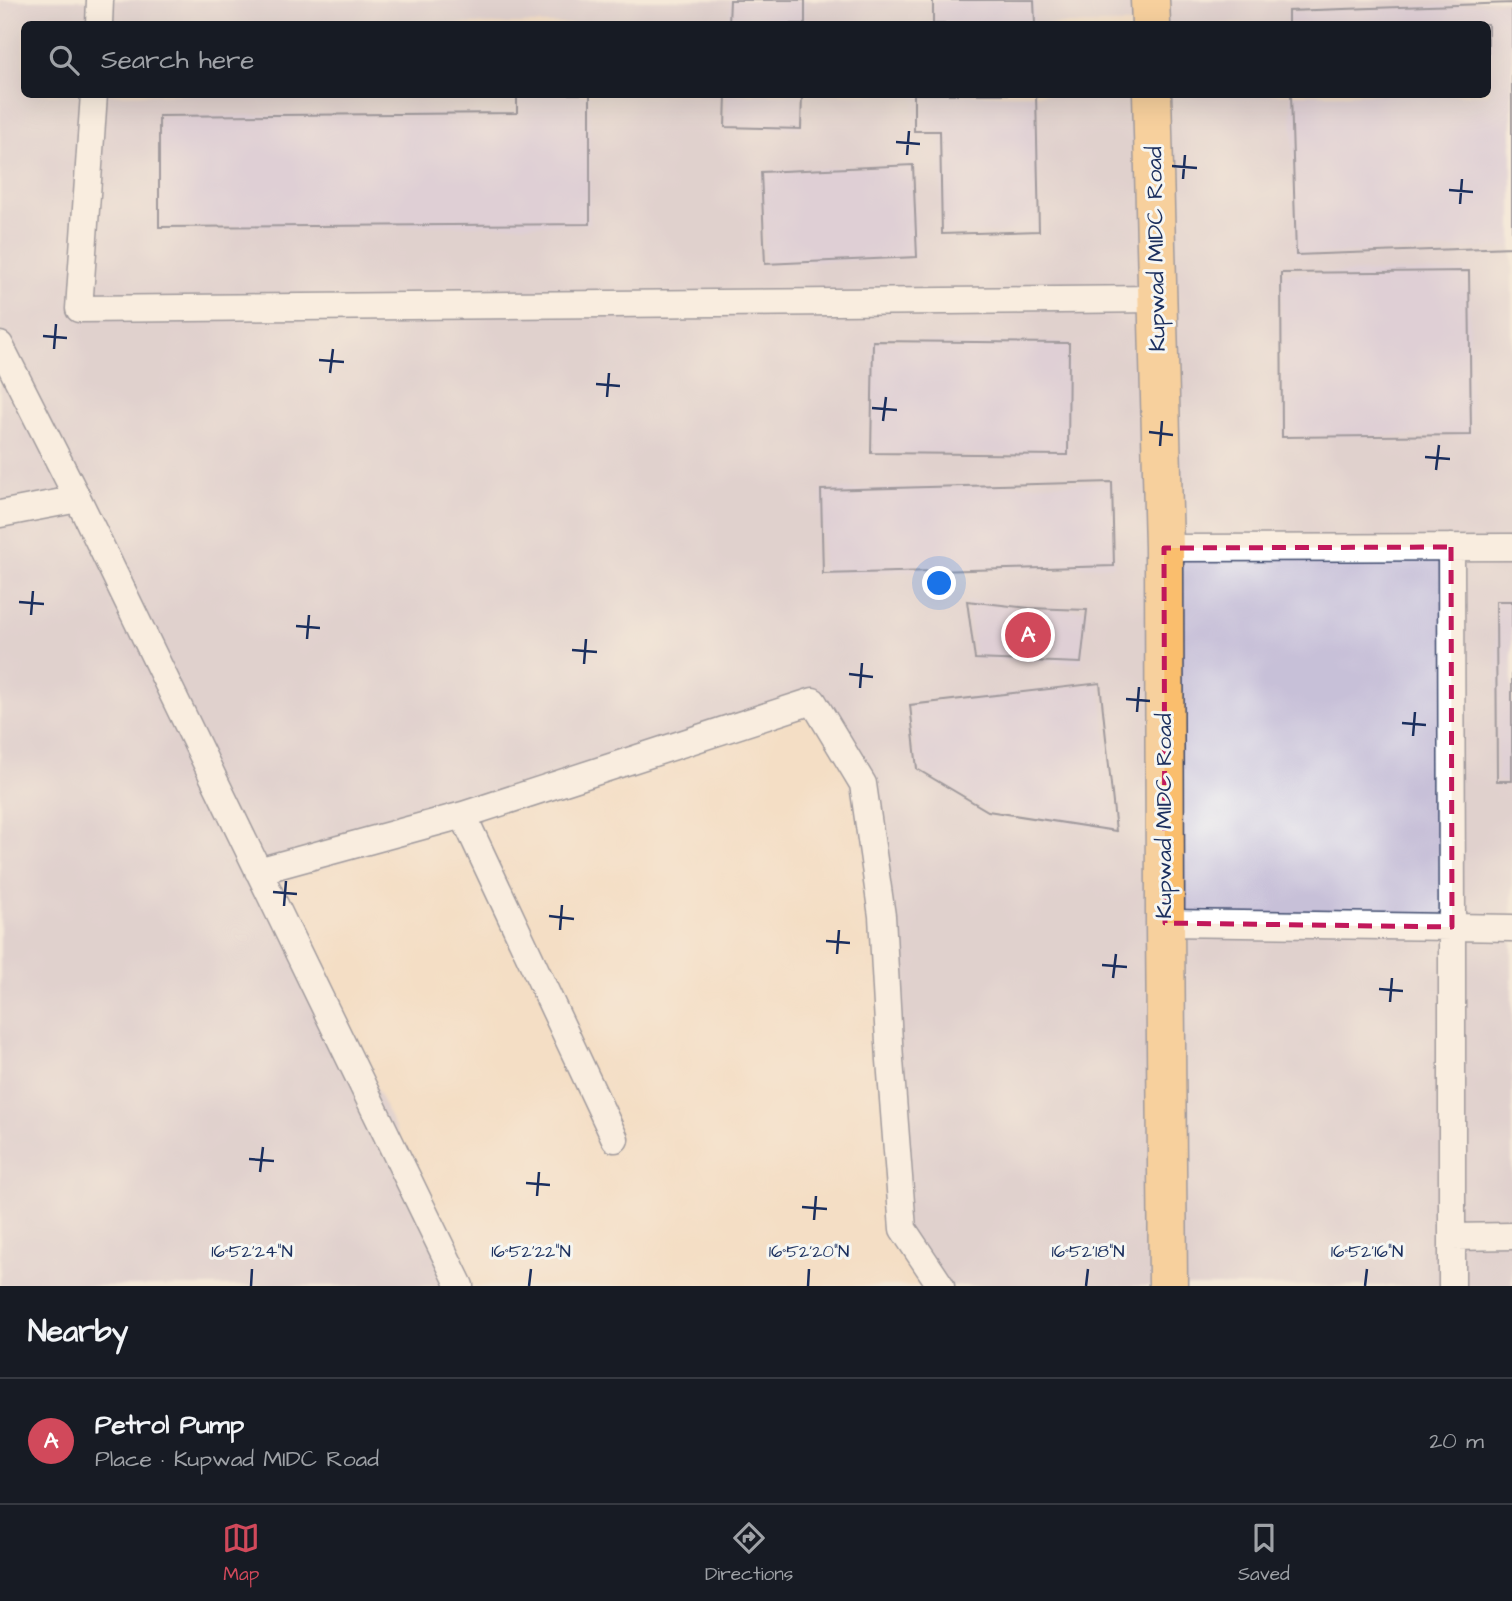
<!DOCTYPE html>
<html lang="en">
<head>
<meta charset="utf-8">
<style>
	:root { --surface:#171b24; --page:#242831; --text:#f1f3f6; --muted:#9ea1a6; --line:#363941; --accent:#d1495b }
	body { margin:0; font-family:"Architects Daughter",sans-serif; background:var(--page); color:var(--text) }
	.you { position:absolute; left:940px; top:584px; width:24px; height:24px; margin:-18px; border:5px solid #fff; border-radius:50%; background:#1a73e8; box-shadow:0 0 0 10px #1a73e833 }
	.badge { display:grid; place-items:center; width:46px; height:46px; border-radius:50%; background:var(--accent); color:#fff; font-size:23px; font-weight:700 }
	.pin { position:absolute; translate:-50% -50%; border:4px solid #fff; box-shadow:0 2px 7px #0006 }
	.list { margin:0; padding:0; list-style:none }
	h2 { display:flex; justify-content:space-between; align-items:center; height:91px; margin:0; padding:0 28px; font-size:30px }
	h2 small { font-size:23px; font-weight:400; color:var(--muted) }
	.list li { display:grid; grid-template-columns:46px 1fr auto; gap:21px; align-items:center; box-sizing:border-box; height:126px; padding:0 28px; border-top:2px solid var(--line) }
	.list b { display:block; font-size:26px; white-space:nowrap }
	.list p { margin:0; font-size:23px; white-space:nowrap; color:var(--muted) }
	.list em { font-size:23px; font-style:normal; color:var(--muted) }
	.icon { flex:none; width:38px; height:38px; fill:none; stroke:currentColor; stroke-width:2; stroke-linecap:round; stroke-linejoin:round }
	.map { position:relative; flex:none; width:1512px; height:1286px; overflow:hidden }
	.search { position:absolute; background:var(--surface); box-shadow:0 7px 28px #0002; left:21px; right:21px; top:21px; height:77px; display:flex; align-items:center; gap:18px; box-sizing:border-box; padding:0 24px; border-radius:10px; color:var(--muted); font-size:26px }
	.sheet { height:217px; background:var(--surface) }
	nav { display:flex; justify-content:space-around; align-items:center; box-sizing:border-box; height:98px; border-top:2px solid var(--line); background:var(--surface); font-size:19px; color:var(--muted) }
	nav a { display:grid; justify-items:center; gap:4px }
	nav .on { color:var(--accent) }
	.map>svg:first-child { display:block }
</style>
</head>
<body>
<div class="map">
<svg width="1512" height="1286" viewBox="0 0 1512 1286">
	<rect width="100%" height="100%" fill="#f6f6f2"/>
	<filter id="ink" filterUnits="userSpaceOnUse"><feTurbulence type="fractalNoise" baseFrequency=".0143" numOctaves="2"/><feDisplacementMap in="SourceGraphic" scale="14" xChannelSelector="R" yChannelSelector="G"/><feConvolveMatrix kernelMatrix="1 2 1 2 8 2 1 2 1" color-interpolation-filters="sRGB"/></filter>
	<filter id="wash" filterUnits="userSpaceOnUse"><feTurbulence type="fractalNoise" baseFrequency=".00686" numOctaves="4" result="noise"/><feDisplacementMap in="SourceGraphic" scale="28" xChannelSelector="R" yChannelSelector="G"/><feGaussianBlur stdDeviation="1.57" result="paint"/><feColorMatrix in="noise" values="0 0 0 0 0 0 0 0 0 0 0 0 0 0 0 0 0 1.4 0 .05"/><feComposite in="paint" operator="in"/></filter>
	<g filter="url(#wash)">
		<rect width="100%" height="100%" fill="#f4dec5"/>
		<path fill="#c7c0d8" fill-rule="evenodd" d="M0,0H1512V1286H940L903,1229L882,916L841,747L813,701L280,882L469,1286H0ZM24,24H1488V94H24Z"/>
		<g id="blocks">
			<path fill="#c5bde8" d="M730,0H805V24H729Z
				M933,0H1034L1035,24H933Z
				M1512,3V247L1296,255L1291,94H1488V24H1288V11Z
				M517,94H590V224L159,227V116L517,113Z
				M726,94H802L801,129L725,127Z
				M914,94H1036L1039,231L942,234L940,131H914Z
				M913,165L917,257L765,264L761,172Z
				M1469,271L1471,435L1282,437L1281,273Z
				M873,341L1069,343L1068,455L871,453Z
				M1112,482L1114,566L823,574L821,490Z
				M967,601L1029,608L1087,610L1081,663L975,659Z
				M1496,601H1512V781H1497Z
				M1100,683L1116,831L988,811L917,769L910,705Z"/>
		</g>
	</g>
	<g filter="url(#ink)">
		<use href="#blocks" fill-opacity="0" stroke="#3c496d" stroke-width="2"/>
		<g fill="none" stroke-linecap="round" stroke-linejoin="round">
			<defs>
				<path id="minor" d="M99,24L100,0
					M94,94L79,309L1158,299
					M0,345L78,499L460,1286
					M0,514L78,499
					M1451,547L1452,927L1512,928
					M1164,548L1512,547
					M463,815L615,1139
					M258,871L463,815L813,701L863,784L882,916L890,1060L903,1229L941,1286
					M1165,923L1452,927V1286
					M1452,1237L1512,1236"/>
				<path id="primary" d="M1150,0L1151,24
					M1152,94L1164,548L1165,923L1168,1286"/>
			</defs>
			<use href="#minor" stroke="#3c496d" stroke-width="29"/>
			<use href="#primary" stroke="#3c496d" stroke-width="41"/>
			<use href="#minor" stroke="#fff" stroke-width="26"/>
			<use href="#primary" stroke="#fabe6d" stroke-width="38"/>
		</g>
	</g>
	<path d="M0 0H1512V1286H0ZM1451,547L1452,927L1165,923L1164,548Z" fill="#f4dec5" fill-opacity=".55" fill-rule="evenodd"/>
	<path fill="none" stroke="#c2185b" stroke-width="5" stroke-dasharray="14 9" stroke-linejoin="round" d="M1451,547L1452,927L1165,923L1164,548Z"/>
	<path fill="none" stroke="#1b2f5e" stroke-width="2.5" d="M896,142L920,144M907,155L909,131M1172,166L1197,168M1183,179L1185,155M1449,190L1473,192M1460,204L1462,179M43,336L67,338M54,349L56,324M319,360L344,362M330,373L333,349M596,384L620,386M607,397L609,373M872,408L897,410M883,421L886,397M1149,432L1173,435M1160,446L1162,421M1425,457L1450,459M1436,470L1439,445M19,602L44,604M31,615L33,591M296,626L320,628M307,639L309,615M572,650L597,652M584,664L586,639M849,674L873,677M860,688L862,663M1126,699L1150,701M1137,712L1139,687M1402,723L1426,725M1413,736L1415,712M273,892L297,894M284,906L286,881M549,916L574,919M560,930L562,905M826,941L850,943M837,954L839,930M1102,965L1127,967M1113,978L1116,954M1379,989L1403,991M1390,1002L1392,978M249,1159L274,1161M260,1172L263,1147M526,1183L550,1185M537,1196L539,1172M802,1207L827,1209M814,1220L816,1196M251,1286L252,1269M529,1286L531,1269M808,1286L809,1269M1086,1286L1088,1269M1365,1286L1367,1269"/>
	<g text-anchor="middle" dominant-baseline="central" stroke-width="6" stroke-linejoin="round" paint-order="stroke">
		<g font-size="23" fill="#1b2f5e" stroke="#f6f6f2">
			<text transform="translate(1156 249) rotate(-91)">Kupwad MIDC Road</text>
			<text transform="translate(1164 816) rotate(-90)">Kupwad MIDC Road</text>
		</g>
	</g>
	<g font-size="18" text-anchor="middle" fill="#1b2f5e" stroke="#f6f6f2" stroke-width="6" stroke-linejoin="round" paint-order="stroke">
		<text x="252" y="1257">16°52'24"N</text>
		<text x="531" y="1257">16°52'22"N</text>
		<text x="809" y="1257">16°52'20"N</text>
		<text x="1088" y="1257">16°52'18"N</text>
		<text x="1367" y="1257">16°52'16"N</text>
	</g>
</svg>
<div class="you"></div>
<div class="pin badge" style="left:1028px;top:635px">A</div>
<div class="search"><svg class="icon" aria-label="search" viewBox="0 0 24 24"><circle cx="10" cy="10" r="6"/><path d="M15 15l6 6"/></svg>Search here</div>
</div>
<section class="sheet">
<h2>Nearby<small></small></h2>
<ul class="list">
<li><span class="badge">A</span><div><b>Petrol Pump</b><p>Place · Kupwad MIDC Road</p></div><em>20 m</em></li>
</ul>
</section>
<nav>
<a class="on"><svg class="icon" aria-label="map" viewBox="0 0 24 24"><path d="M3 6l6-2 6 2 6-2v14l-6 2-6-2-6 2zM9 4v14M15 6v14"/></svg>Map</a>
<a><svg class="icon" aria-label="directions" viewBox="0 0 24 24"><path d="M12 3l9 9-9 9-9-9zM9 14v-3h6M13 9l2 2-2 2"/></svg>Directions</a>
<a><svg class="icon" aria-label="saved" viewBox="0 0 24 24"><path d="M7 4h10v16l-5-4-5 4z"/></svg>Saved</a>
</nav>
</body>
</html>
